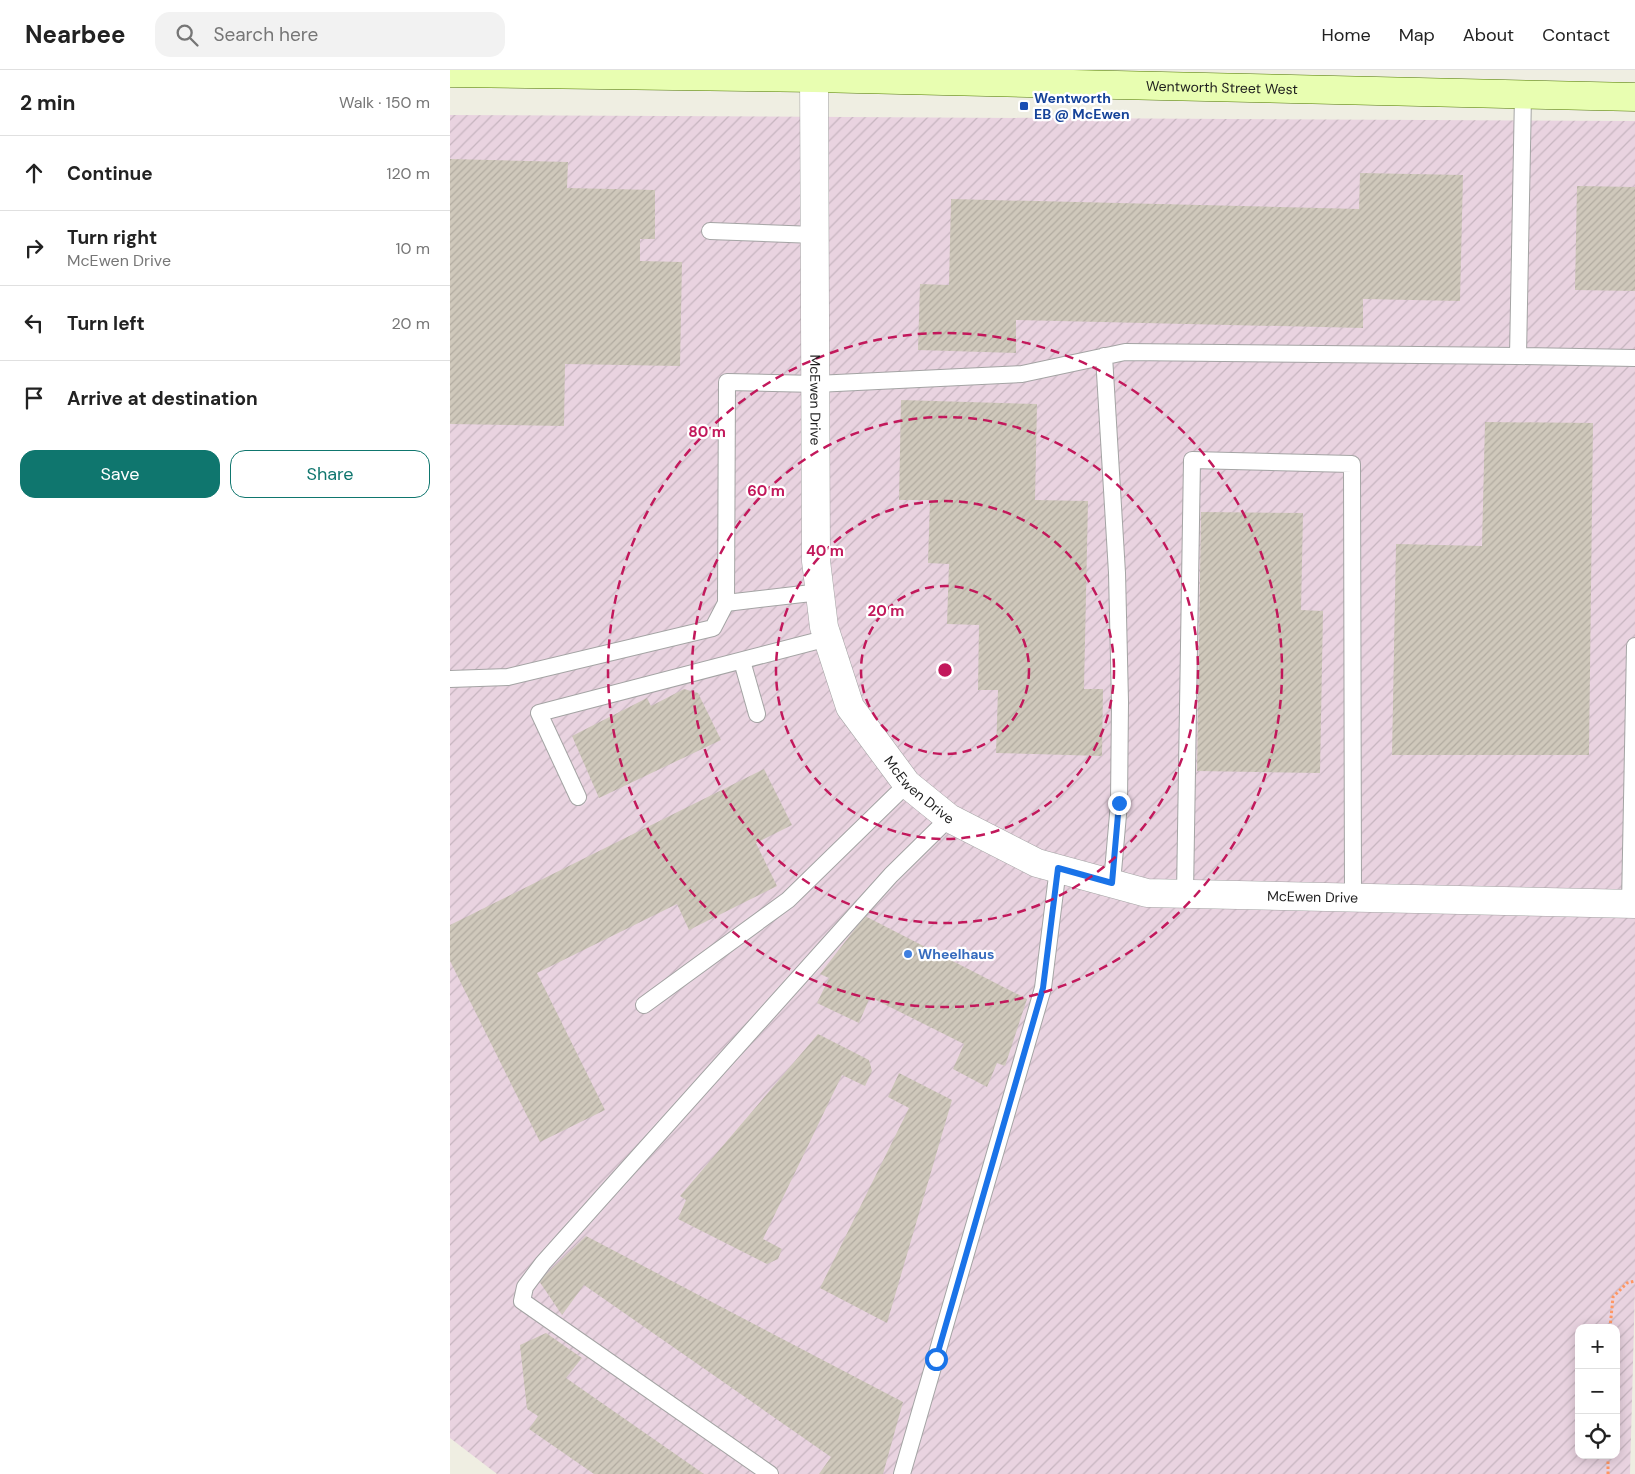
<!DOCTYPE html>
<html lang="en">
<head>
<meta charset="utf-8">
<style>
	:root { --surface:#fff; --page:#f2f2f2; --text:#222; --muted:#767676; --line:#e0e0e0; --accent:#0f766e }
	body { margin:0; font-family:"DM Sans",sans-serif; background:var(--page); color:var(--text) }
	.controls { position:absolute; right:15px; bottom:15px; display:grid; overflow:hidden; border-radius:10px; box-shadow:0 2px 12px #0003 }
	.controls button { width:45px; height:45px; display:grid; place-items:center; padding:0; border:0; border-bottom:1px solid var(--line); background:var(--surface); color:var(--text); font:25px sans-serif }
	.stop { position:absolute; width:15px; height:15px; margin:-11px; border:4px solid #1a73e8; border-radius:50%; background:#fff }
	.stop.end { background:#1a73e8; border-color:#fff; box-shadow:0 1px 5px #0008 }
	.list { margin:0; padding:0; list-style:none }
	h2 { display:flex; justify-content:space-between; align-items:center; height:65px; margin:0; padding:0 20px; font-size:21px }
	h2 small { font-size:16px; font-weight:400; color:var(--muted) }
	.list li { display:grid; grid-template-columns:32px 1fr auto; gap:15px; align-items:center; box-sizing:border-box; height:75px; padding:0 20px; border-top:1px solid var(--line) }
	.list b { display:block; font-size:19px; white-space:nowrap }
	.list p { margin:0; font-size:16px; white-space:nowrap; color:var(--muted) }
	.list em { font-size:16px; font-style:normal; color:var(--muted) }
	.actions { display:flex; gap:10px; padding:15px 20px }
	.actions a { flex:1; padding:11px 0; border:1px solid var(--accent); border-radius:15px; text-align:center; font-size:18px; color:var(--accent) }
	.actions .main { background:var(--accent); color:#fff }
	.icon { flex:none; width:28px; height:28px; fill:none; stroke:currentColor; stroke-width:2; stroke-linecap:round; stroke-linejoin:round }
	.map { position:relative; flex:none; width:1185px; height:1404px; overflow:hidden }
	header { display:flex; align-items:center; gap:30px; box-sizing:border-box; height:70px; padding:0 25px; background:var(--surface); border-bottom:1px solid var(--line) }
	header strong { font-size:24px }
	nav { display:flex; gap:28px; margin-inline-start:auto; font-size:18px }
	.search { width:350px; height:45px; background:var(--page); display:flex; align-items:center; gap:12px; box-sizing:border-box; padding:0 18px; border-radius:15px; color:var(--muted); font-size:19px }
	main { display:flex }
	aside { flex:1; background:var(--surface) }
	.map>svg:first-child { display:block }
</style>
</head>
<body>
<header>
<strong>Nearbee</strong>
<div class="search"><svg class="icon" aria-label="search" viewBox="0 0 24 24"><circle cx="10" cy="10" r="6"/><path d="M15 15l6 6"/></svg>Search here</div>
<nav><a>Home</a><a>Map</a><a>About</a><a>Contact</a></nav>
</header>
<main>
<aside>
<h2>2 min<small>Walk · 150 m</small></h2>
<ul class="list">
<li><svg class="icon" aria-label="ahead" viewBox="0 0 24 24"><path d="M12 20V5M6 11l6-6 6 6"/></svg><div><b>Continue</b></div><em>120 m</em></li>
<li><svg class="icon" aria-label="right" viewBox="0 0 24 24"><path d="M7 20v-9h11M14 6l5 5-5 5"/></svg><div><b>Turn right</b><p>McEwen Drive</p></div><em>10 m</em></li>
<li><svg class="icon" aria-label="left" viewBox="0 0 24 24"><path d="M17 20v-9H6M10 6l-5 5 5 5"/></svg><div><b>Turn left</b></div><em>20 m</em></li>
<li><svg class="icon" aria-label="arrive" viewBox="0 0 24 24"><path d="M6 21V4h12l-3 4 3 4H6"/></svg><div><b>Arrive at destination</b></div></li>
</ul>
<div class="actions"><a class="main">Save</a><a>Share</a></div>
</aside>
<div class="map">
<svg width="1185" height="1404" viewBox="0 0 1185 1404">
	<defs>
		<pattern id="industrial-furrows" width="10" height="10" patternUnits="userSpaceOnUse" patternTransform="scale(1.25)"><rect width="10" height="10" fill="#e9d3e0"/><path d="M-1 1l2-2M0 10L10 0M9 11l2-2" fill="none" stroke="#c7b5c0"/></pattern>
		<pattern id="building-hatch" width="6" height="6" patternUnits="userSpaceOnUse" patternTransform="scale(1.25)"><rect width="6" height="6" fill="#cfc8bb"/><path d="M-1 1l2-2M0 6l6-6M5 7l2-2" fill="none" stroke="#b1aba0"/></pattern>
	</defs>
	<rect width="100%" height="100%" fill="#efeee2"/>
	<path fill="url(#industrial-furrows)" fill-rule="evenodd" d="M0,45L1185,51V1218L1180,1404H47L0,1368ZM1129,1258H1166V1385H1129Z"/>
	<path fill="url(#building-hatch)" d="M0,89L118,92L117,118L205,120V169H190V191L232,192L230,296L115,294L114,356L0,354Z
		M910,103L1013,105L1010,231L913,229V258L566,250V283L468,280L470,214L499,215L501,129L909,139Z
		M1127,116L1185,117V221L1125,220Z
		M451,330L587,334L585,430L638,431L634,619H653L652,686L546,683L548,620H528L529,555L497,554L499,494L478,493L480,430H449Z
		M1035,352L1143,353L1139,685H942L946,474L1032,476Z
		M751,442L853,443L851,540L873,541L870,703L747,701Z
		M234,619L248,623L271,670L149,728L122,666L197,628L201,636Z
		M314,699L342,755L306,773L327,816L239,860L227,834L87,903L155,1040L90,1072L0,891V855Z
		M415,846L577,929L555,996L547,993L537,1017L503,999L514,974L420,927L409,953L367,933L379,908L370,904Z
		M368,964L419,990L422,1001L415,1016L392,1005L313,1169L332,1179L328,1189L317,1194L228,1149L236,1130L230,1126Z
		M449,1003L502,1030L437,1253L370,1218L459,1038L438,1027Z
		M136,1166L453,1332L433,1404H369L381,1387L134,1215L112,1245L89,1211Z
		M96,1263L132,1288L116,1308L254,1404H144L79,1359L88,1346L77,1339L70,1275Z"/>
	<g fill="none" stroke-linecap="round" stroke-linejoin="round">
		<defs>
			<path id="lane" d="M260,161L365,165
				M654,286L667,503L670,632L669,733L662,813
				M1068,286L1185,288
				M276,533L370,522
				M292,591L307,644
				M0,609L58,607L263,558L276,533L277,312L366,314L572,304L675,282L1068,286L1073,25
				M128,727L89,643L378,568
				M735,824L742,390L902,394L903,827
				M1180,834L1185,576
				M194,935L338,830L457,714
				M320,1404L72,1231L75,1217L93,1193L441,805L499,748
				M452,1404L593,918L608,798"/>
			<g id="street">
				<path id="s1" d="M364,0L366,491L374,557L400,637L457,714L499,748L587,793L697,823L1185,834"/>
			</g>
			<g id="secondary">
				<path id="s2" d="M0,3L364,8L1185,27"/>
			</g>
		</defs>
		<use href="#lane" stroke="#a4a4a4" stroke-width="18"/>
		<use href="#street" stroke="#a4a4a4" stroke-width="29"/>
		<use href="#secondary" stroke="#507800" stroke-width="29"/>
		<path stroke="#ff9663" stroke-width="3" stroke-dasharray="2.5 2.5" stroke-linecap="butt" d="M1160,1258L1163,1227L1177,1213L1185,1211
			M1158,1404V1385"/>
		<use href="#lane" stroke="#fff" stroke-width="16"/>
		<use href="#street" stroke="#fff" stroke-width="28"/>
		<use href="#secondary" stroke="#e8feb1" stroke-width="28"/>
	</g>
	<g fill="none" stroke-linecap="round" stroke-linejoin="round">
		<path stroke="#1a73e8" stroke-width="6" d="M486,1289L593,918L608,798L662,813L669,733"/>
	</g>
	<g fill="none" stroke="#c2185b" stroke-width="2.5" stroke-dasharray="9 6">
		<circle cx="495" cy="600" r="84"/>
		<circle cx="495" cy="600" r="169"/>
		<circle cx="495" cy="600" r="253"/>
		<circle cx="495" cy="600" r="337"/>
	</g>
	<rect fill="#1a4fb4" stroke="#fff" stroke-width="2" x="569" y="31" width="10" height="10" rx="2.5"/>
	<circle fill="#3f7fe0" stroke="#fff" stroke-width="2" cx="458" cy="884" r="5"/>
	<g text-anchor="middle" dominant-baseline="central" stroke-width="4.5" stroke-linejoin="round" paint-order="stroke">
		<g font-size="14" fill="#1d1d1d" stroke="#fff">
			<text stroke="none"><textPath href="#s2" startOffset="772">Wentworth Street West</textPath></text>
			<text stroke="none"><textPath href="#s1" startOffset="330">McEwen Drive</textPath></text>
			<text stroke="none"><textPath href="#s1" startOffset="750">McEwen Drive</textPath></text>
			<text stroke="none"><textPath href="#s1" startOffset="1170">McEwen Drive</textPath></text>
		</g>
		<g font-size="14" font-weight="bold" fill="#164399" stroke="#fff" text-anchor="start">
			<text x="584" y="28">Wentworth<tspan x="584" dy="16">EB @ McEwen</tspan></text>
		</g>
		<g font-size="14" font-weight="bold" fill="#366cbe" stroke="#fff" text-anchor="start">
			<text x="468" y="884">Wheelhaus</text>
		</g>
	</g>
	<circle cx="495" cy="600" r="8" fill="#c2185b" stroke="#fff" stroke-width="2.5"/>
	<g font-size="15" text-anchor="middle" font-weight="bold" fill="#c2185b" stroke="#fff" stroke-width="4.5" stroke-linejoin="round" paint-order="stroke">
		<text x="257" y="367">80 m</text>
		<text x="316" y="426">60 m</text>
		<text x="375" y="486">40 m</text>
		<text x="436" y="546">20 m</text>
	</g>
</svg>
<div class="controls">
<button>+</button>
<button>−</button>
<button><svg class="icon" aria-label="locate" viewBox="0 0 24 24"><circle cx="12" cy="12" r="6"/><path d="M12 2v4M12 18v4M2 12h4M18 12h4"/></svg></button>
</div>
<div class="stop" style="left:486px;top:1289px"></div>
<div class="stop end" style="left:669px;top:733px"></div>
</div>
</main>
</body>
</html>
